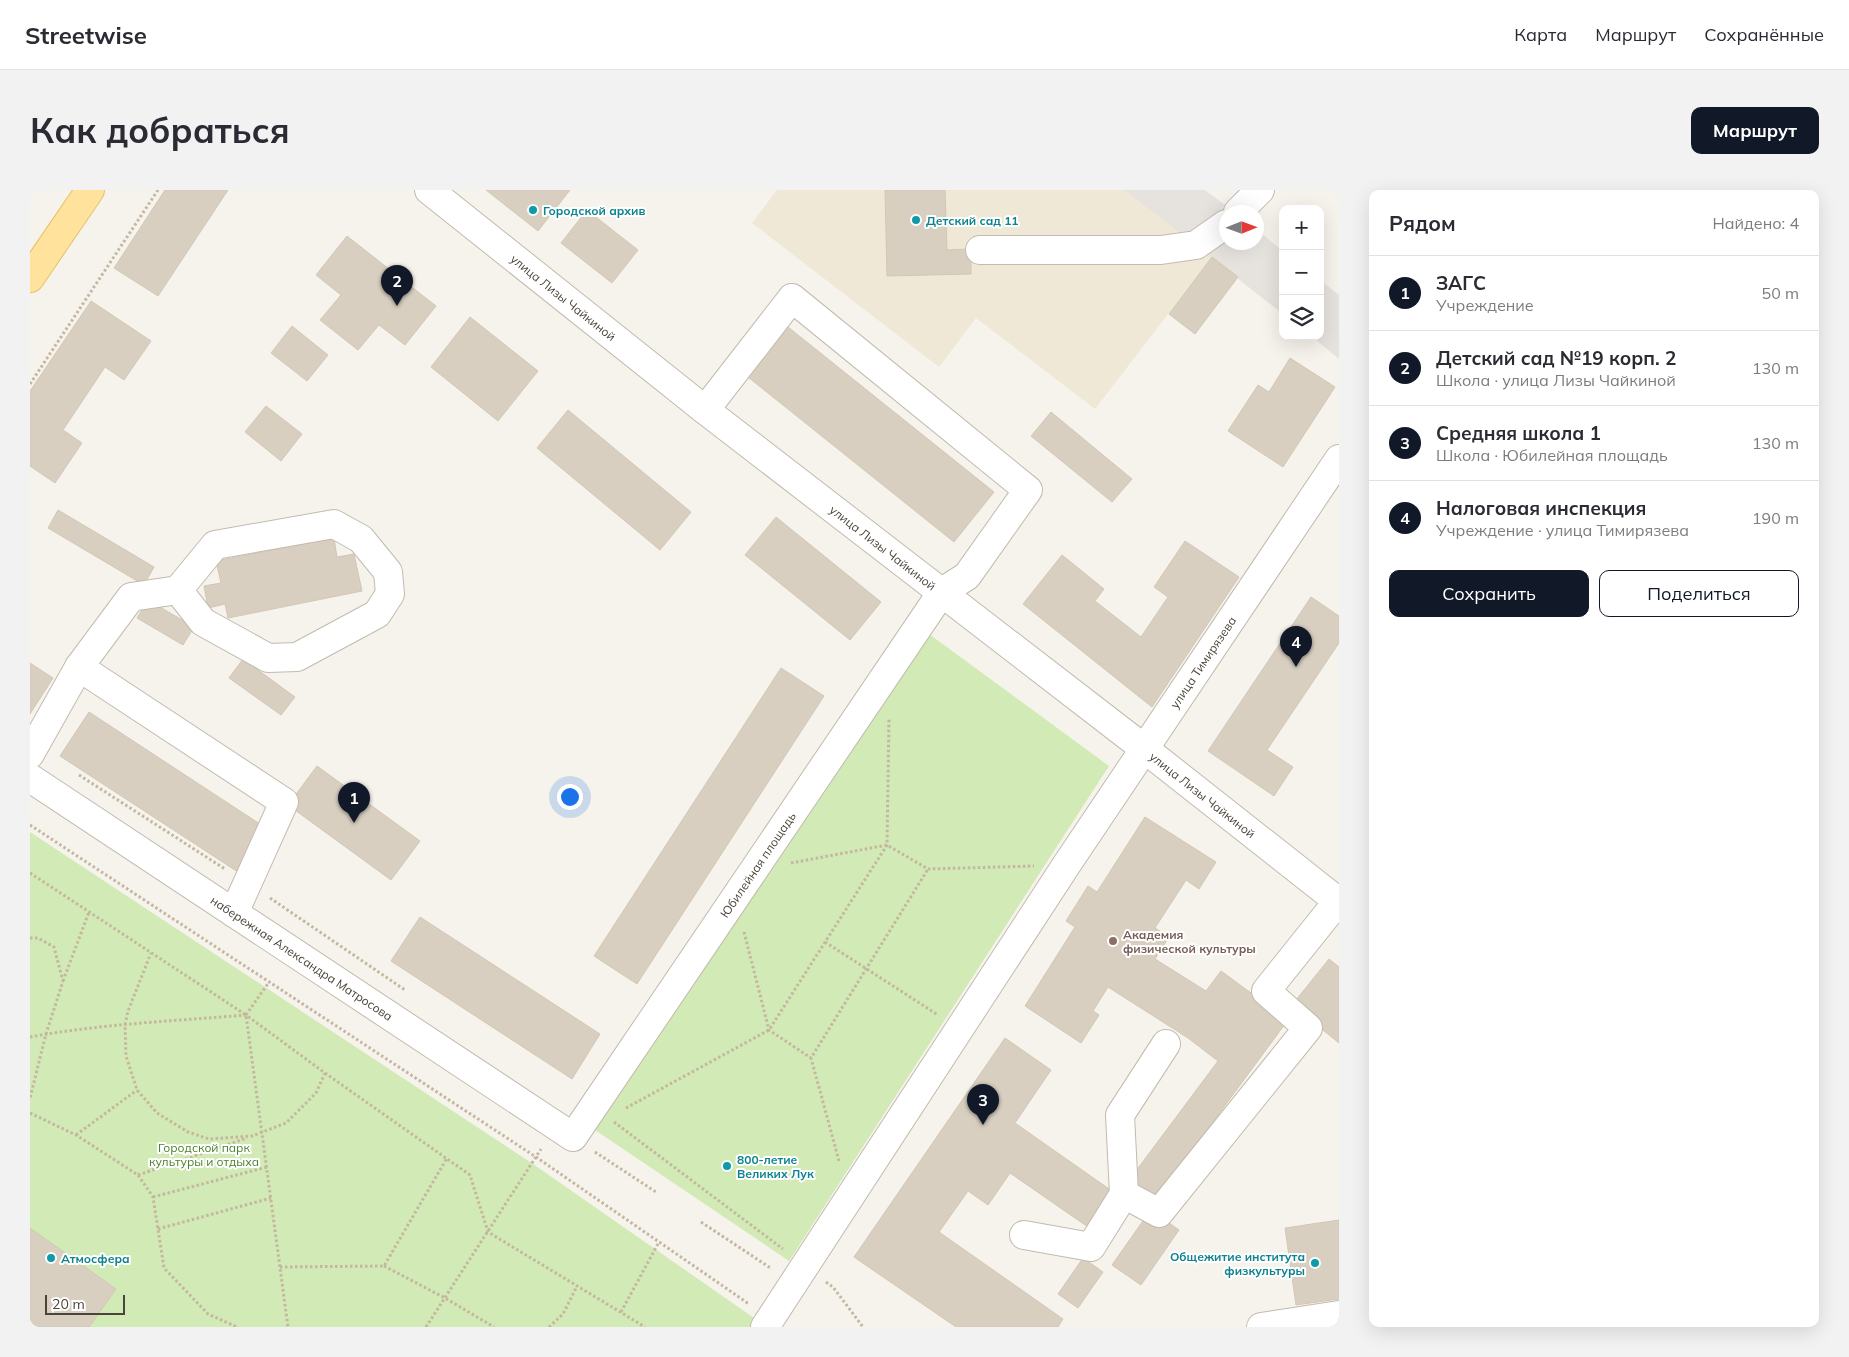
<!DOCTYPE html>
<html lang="ru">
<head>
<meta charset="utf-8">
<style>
	:root { --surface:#fff; --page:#f2f2f3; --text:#2b2b33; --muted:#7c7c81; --line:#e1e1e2; --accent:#111827 }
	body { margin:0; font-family:Mulish,sans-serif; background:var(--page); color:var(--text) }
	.controls { position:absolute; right:15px; top:15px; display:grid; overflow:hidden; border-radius:10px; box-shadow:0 5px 20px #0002 }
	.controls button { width:45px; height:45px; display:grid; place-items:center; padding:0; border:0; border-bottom:1px solid var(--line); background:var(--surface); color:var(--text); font:25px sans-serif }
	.compass { position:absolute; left:1189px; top:15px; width:45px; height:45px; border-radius:50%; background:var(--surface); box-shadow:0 5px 20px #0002; rotate:89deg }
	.scale { position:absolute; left:15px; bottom:12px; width:80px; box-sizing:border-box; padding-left:5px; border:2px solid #4b4439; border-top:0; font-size:14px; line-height:18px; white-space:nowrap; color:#4b4439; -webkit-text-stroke:4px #fff; paint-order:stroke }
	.you { position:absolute; left:539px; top:606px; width:18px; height:18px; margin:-12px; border:4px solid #fff; border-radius:50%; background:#1a73e8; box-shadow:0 0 0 8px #1a73e833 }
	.badge { display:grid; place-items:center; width:32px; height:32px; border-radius:50%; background:var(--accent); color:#fff; font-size:16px; font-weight:700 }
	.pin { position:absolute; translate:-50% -41px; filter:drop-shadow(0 1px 2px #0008) }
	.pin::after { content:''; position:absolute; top:26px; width:18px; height:15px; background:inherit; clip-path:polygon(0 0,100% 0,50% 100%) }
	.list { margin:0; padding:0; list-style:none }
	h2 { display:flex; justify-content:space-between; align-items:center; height:65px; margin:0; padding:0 20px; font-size:21px }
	h2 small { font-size:16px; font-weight:400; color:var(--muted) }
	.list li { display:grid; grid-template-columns:32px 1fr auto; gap:15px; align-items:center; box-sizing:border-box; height:75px; padding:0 20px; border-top:1px solid var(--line) }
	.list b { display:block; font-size:19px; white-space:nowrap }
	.list p { margin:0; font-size:16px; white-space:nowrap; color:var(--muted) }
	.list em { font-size:16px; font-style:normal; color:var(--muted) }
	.actions { display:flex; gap:10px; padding:15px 20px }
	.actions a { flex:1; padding:11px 0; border:1px solid var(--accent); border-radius:10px; text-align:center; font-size:18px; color:var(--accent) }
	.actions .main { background:var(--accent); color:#fff }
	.icon { flex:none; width:28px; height:28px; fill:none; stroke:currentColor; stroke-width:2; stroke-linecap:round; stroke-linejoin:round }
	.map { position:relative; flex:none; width:1309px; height:1137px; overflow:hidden; border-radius:10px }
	header { display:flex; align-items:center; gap:30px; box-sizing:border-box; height:70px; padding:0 25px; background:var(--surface); border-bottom:1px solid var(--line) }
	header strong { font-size:24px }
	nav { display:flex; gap:28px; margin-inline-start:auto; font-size:18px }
	.intro { display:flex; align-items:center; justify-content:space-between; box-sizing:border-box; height:120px; padding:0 30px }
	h1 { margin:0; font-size:35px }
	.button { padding:12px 22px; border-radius:10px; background:var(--accent); color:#fff; font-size:18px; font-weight:700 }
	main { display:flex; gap:30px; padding:0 30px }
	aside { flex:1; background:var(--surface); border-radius:10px; box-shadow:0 5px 20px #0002 }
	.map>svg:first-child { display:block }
</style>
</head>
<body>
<header>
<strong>Streetwise</strong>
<nav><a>Карта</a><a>Маршрут</a><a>Сохранённые</a></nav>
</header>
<div class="intro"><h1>Как добраться</h1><a class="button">Маршрут</a></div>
<main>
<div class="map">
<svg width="1309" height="1137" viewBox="0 0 1309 1137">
	<rect width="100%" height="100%" fill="#f6f3ec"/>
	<path fill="#e6e2dd" d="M1094,0H1175L1204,22H1196V52H1226L1227,40L1253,61V124Z
		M1290,90L1309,105V169L1281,146H1290Z"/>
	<path fill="#efe8d6" d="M747,0H1094L1182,67L1065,219L946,128L909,177L722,33Z"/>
	<path fill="#d2eab5" d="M895,441L1079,576L759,1071L565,940Z
		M0,642L503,974L737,1137H0Z"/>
	<path fill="#d8cfc1" stroke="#d3c7b4" d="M135,0H198L128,106L84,78Z
		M456,0H540L508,41Z
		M855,0H915L917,60L941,59V84L857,86Z
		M557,20L608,60L582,93L531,53Z
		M317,46L406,116L375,155L349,135L328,160L290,130L311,105L286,85Z
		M1182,67L1208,87L1165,144L1139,124Z
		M61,111L121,151L94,190L75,177L33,240L52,253L25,293L0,276V201Z
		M440,127L508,181L468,231L401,177Z
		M262,136L298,165L277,191L241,163Z
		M758,137L964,302L924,352L718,187Z
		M1260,168L1305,197L1253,277L1198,241L1228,195L1239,202Z
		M236,216L272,244L251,271L215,242Z
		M538,220L661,322L630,360L507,258Z
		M1021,222L1102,289L1082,312L1001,246Z
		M28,320L124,377L114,395L18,338Z
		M746,327L851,412L820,450L715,365Z
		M304,348L307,367L324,364L332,401L198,428L195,414L178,418L174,396L191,393L186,371Z
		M1155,351L1209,387L1122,517L993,414L1032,365L1074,399L1065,411L1111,447L1138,407L1124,397Z
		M1281,407L1309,426V453L1237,560L1263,577L1244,606L1178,561Z
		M118,410L164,437L153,455L107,428Z
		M213,469L265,507L251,525L199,488Z
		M0,473L23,488L0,524Z
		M751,478L794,506L607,794L564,766Z
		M59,522L239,640L211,684L30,566Z
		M287,576L390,651L361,690L258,615Z
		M1115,627L1186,672L1169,699L1156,690L1125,738L1139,747L1125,769L1176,801L1191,781L1258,830L1123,1013L1097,993L1188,871L1158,848L1078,797L1063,821L1069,825L1051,853L995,816L1045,737L1036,731L1058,696L1067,702Z
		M390,727L570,844L542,889L361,771Z
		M1299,769L1309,777V853L1262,815Z
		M975,848L1021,880L985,933L1082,1001L1058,1037L980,983L958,1015L938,1001L909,1042L1033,1129L1028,1137H926L824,1067Z
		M1115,1028L1130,1038L1135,1030L1149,1040L1111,1095L1082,1075Z
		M1309,1030V1109L1266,1115L1255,1038Z
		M0,1038L86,1099L59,1137H0Z
		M1053,1068L1073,1082L1048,1118L1028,1104Z"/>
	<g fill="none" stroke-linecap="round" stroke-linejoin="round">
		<defs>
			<g id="minor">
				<path id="s1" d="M399,0L675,220L1116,560L1309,712"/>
				<path d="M1208,22L1230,0"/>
				<path d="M950,60H1131L1166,55L1196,34"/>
				<path d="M49,477L254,612L204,723"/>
				<path d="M0,564L49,477L101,407L148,400L185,355L304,334L331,349L358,382L360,404L347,424L267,467L238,468L173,432L148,400"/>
				<path id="s2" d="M0,588L543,947L912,402L937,386L998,300L762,108L675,220"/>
				<path d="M1094,1004L1129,1023L1278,838L1236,801L1308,711"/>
				<path d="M994,1045L1061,1057L1094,1004L1090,925L1136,854"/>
				<path id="s3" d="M735,1137L1037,674L1309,269"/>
				<path d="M1231,1137L1309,1125"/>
			</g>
			<path id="major" d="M0,88L60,0"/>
		</defs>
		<use href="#minor" stroke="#c2bbae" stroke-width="30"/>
		<use href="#major" stroke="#e6c16a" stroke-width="30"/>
		<path stroke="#c4b79f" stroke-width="3" stroke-dasharray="2.5 2.5" stroke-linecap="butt" d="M0,194L128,0
			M49,585L195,679
			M0,635L506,967L719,1114
			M761,673L857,655L898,679L1004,676
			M0,683L216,825L258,1137
			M240,708L375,800
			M714,742L739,840L781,868
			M0,748H8L24,757L33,791L16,844L0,908
			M795,752L908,825
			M33,791L59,722
			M216,825L239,792
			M0,847C71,834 144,831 216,825L295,883L286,903L256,933L222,946L179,949L158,942L127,923L107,900L96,866L95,835L98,821L121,763
			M295,883L440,985L458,1042L615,1137
			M596,918L739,840L857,655L859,529
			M0,923L46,945L108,985L123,1007L134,1078L178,1124L207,1137
			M584,932L753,1059
			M46,945L107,900
			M565,962L626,1002
			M809,971L781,868L898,679
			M108,985L217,948
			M123,1007L237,977
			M671,1032L742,1079
			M128,1039L241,1008
			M354,1076L415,1108L464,1137
			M250,1077L354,1076L417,968
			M796,1092L803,1097L833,1137
			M591,1122L629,1052
			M396,1137L511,959
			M519,1137L533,1124L547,1096"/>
		<use href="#minor" stroke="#fff" stroke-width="28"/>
		<use href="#major" stroke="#ffe39c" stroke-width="28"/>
	</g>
	<g fill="#0f9aa8" stroke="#fff" stroke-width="2">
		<circle cx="503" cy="20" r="5"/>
		<circle cx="886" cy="30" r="5"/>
		<circle cx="697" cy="976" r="5"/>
		<circle cx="21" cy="1068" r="5"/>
		<circle cx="1285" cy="1073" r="5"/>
	</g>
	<circle fill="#8d6e63" stroke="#fff" stroke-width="2" cx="1083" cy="751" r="5"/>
	<g text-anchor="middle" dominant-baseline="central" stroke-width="4" stroke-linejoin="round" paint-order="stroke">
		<g font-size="12" font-weight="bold" fill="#0d838f" stroke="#fff" text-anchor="start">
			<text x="513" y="20">Городской архив</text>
			<text x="896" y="30">Детский сад 11</text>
			<text x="707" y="969">800-летие<tspan x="707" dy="14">Великих Лук</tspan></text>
			<text x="1275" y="1066" text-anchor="end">Общежитие института<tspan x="1275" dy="14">физкультуры</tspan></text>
			<text x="31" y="1068">Атмосфера</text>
		</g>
		<g font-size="12" fill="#4b4439" stroke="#fff">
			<text stroke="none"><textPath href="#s1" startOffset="172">улица Лизы Чайкиной</textPath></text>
			<text stroke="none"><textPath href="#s1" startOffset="578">улица Лизы Чайкиной</textPath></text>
			<text stroke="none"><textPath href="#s3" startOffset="796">улица Тимирязева</textPath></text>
			<text stroke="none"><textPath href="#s1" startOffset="982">улица Лизы Чайкиной</textPath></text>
			<text stroke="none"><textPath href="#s2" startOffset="980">Юбилейная площадь</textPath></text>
			<text stroke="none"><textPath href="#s2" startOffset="326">набережная Александра Матросова</textPath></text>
		</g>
		<g font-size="12" font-weight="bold" fill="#785e54" stroke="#fff" text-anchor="start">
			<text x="1093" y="744">Aкадемия<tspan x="1093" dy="14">физической культуры</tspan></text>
		</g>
		<g font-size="12" fill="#4a7f2a" stroke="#fff">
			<text x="174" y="957">Городской парк<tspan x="174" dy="14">культуры и отдыха</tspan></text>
		</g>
	</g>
</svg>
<div class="controls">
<button>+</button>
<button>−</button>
<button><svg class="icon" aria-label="layers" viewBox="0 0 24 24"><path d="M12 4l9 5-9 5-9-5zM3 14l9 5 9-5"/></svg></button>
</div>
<svg class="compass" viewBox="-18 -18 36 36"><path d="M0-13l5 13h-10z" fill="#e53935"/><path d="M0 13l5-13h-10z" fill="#7c7c81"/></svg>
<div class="scale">20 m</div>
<div class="you"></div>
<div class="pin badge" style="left:324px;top:633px">1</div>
<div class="pin badge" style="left:367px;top:116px">2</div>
<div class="pin badge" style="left:953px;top:935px">3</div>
<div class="pin badge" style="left:1266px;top:477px">4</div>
</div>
<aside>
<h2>Рядом<small>Найдено: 4</small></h2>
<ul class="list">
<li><span class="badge">1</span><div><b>ЗАГС</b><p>Учреждение</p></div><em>50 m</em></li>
<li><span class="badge">2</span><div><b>Детский сад №19 корп. 2</b><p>Школа · улица Лизы Чайкиной</p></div><em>130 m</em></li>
<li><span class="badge">3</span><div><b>Средняя школа 1</b><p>Школа · Юбилейная площадь</p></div><em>130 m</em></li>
<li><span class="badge">4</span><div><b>Налоговая инспекция</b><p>Учреждение · улица Тимирязева</p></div><em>190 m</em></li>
</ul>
<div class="actions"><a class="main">Сохранить</a><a>Поделиться</a></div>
</aside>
</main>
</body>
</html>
